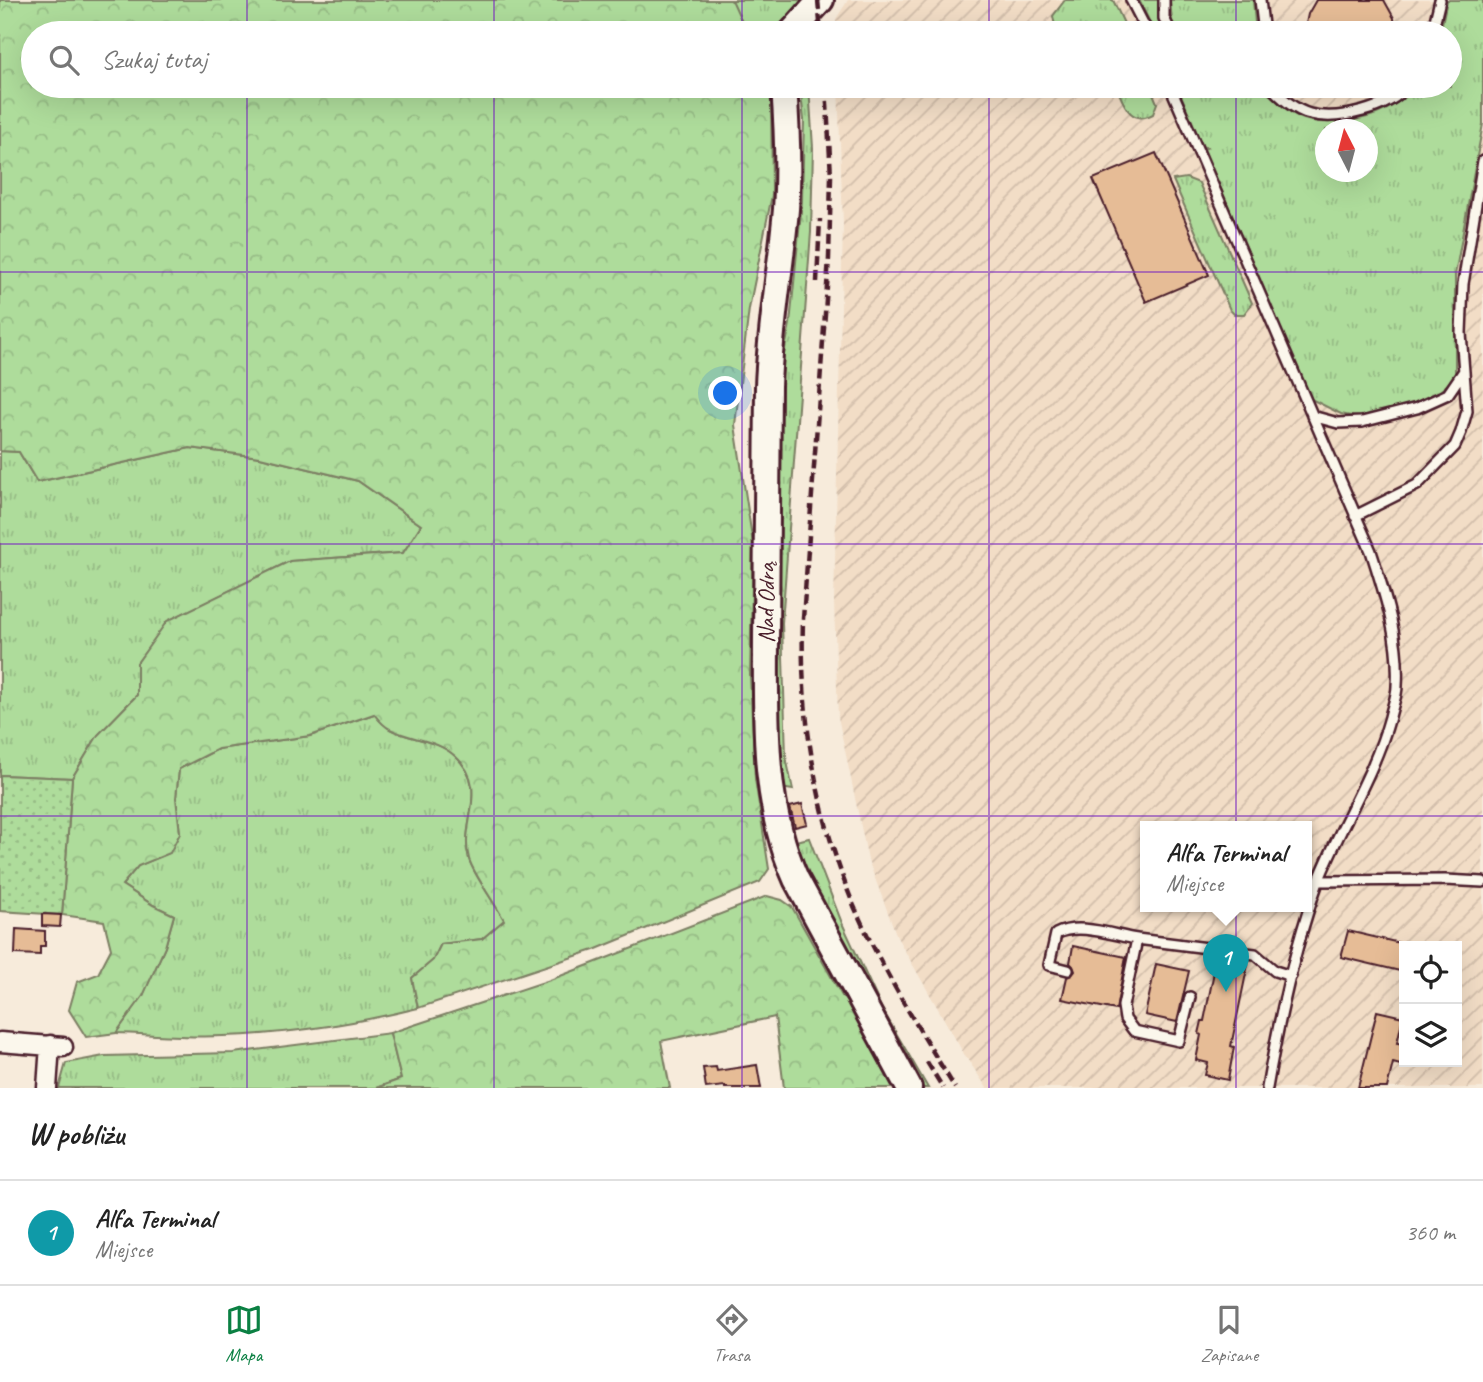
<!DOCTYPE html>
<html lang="pl">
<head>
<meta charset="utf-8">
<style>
	:root { --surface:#fff; --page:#f2f2f2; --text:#222; --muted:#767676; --line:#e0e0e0; --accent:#0b8043 }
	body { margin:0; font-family:Caveat,sans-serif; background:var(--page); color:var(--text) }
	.controls { position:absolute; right:21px; bottom:21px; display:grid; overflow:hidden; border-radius:0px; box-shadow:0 7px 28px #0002 }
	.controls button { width:63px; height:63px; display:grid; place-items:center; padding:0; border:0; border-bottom:2px solid var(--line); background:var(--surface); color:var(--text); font:35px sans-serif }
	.compass { position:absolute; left:1315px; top:119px; width:63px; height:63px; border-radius:50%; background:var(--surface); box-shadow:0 7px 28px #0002; rotate:354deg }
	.you { position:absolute; left:726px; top:394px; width:24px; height:24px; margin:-18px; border:5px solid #fff; border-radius:50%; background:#1a73e8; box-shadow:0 0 0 10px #1a73e833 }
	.badge { display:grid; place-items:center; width:46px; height:46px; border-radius:50%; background:var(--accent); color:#fff; font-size:23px; font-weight:700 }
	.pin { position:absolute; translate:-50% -58px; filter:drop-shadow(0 2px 4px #0008) }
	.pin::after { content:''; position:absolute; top:37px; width:24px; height:21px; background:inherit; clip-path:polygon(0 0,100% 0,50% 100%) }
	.popup { position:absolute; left:1140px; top:821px; width:172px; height:91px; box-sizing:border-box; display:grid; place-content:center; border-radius:0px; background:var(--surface); filter:drop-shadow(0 2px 5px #0005); font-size:23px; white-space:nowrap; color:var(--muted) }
	.popup b { font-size:26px; color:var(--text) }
	.popup::after { content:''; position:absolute; left:50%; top:100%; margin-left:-14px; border:14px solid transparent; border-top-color:var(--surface) }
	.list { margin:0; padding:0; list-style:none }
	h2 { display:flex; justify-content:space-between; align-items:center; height:91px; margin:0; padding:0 28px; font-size:30px }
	h2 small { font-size:23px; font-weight:400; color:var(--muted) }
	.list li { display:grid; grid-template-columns:46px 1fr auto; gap:21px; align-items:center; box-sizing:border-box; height:105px; padding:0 28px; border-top:2px solid var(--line) }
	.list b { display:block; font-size:26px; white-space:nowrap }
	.list p { margin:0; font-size:23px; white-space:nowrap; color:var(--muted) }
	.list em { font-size:23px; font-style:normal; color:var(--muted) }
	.icon { flex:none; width:38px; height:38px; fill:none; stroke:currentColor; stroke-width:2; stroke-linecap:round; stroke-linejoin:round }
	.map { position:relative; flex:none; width:1483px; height:1088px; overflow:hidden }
	.search { position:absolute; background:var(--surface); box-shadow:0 7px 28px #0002; left:21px; right:21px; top:21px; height:77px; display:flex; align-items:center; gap:18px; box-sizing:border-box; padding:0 24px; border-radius:38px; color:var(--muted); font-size:26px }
	.sheet { height:196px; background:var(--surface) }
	nav { display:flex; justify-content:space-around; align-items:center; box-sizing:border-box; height:98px; border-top:2px solid var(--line); background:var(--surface); font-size:19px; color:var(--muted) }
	nav a { display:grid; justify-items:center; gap:4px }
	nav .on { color:var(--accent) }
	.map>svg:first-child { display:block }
</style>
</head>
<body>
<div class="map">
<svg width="1483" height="1088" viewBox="0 0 1483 1088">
	<defs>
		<pattern id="industrial-furrows" width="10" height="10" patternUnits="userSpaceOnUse" patternTransform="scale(1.75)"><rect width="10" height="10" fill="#f2ddc6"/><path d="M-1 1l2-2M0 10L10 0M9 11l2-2" fill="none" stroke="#d1bdaa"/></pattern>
		<pattern id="grass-tufts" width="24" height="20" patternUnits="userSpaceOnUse" patternTransform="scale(1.75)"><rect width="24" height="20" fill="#aedc9b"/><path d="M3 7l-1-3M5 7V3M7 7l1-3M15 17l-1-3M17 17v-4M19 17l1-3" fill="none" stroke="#97bc86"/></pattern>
		<pattern id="forest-crowns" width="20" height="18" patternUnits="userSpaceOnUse" patternTransform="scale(1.75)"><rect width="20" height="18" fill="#aedc9b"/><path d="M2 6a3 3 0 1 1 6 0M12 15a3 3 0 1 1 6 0" fill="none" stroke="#97bc86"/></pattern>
		<pattern id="garden-dots" width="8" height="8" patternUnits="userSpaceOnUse" patternTransform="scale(1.75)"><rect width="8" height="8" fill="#aedc9b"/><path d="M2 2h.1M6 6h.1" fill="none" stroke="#97bc86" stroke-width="1.8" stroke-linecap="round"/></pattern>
	</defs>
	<rect width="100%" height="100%" fill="#f7ebdb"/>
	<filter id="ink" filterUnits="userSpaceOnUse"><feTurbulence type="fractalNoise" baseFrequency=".0143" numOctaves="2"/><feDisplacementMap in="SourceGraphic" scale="14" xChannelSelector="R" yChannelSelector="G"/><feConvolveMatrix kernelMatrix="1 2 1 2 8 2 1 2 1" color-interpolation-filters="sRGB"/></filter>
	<g filter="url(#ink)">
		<path fill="url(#industrial-furrows)" fill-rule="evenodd" d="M848,0H1483V1088H987L964,1054L898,939L868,860L838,717L834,602L843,224L838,86H1450V33H836V19ZM1326,130H1368V172H1326ZM1146,826H1306V906H1146ZM1404,946H1457V1062H1404Z"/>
		<path fill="url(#grass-tufts)" stroke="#7c7e63" stroke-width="2" fill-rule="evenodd" d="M730,0H801L777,33H747Z
			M1065,0H1113L1128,32L1060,33L1055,26L1053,16Z
			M1139,0H1158V19L1162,33H1155Z
			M1170,0H1253L1255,23L1249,33H1179L1172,21Z
			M1447,0H1483V124L1455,275V378L1428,401L1367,416L1355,417L1341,414L1311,399L1204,149L1208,147H1203L1177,86H1261C1273,97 1284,110 1299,117C1320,127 1365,121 1385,110C1397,104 1406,96 1415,86H1450V33H1440ZM1326,130H1368V172H1326Z
			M800,86H809L813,148L811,232L782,623L786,757L793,790L780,788L773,719L776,474L782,363L790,324L802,201L804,120Z
			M1116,86H1150L1157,103L1153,114C1130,126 1124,104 1116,86Z
			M1186,178L1199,183L1252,303L1244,314H1234L1230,310L1173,180Z
			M190,448L260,457L358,481L421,525L403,553L290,561L168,621L137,663V695L98,735L72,778L0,775V451L19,452L37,482Z
			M374,714C378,719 384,726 390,729C410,740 437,739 455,756C491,788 459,823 469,859C472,872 496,906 505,920L482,939L441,944L433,961L412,978L418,1008C353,1024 290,1034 223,1036C187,1038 151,1034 116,1033L143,995L165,947L174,915L153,905L122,885L138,866L169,853L180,833L176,798L179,769L218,749L310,736Z
			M809,838L842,923L881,1007L928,1088H917L811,884L792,842Z
			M390,1033L401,1079L376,1088H59L66,1063L104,1056L233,1053Z"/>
		<path fill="url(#forest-crowns)" stroke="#7c7e63" stroke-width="2" d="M0,0H730L733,2L747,33H33V86H771L772,195L749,309L735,425L753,544L750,675L755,779L769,869L760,882L594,950L418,1008L412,978L433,960L441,944L482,939L504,920C496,905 473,873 469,859C459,823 491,788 455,756C437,739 410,740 390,729C384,726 378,719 374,714L310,736L218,749L179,769L176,798L180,833L170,853L138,866L122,885L153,905L174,915L165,947L143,996L116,1033L86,1037L69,1010L77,982L98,974L111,949L104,921L62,915L72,778L98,735L137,695V663L167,621L290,561L403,553L421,525L358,481L260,457L190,448L37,482L19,452L0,451Z
			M767,896L782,900L792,907L842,996L853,1010L894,1088H784L775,1017L661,1041L670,1088H376L401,1079L390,1033L550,980Z"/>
		<path fill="url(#garden-dots)" stroke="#7c7e63" stroke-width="2" d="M0,775L72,778L62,915L0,911Z"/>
		<path fill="#e6bc96" stroke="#4a1f2b" stroke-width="2" d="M1316,0H1384L1394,18L1395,33H1304L1308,14Z
			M1156,153L1209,275L1146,302L1093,179Z
			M802,804L807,824L795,827L790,807Z
			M42,914L61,915L60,927L42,926Z
			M16,929L45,931V946H40V955L15,954Z
			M1348,931L1404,944V972L1341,957Z
			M1073,946L1126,957L1116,1010L1062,999L1067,977L1072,975L1075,971L1073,966L1070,963Z
			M1217,957L1248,964L1231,1046L1234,1047L1228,1080L1205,1075L1208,1063L1196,1060L1201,1035L1199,1034L1202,1021H1204Z
			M1156,964L1189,971L1177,1022L1145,1015Z
			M1377,1011L1403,1017L1397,1043L1404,1044V1066L1393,1063L1387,1088H1358Z
			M757,1065L761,1088H725V1086L706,1088L703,1068L716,1067L717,1071Z"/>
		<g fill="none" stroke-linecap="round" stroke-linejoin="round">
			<defs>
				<path id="lane" d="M1131,0L1148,33
					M1164,0V18L1171,33
					M1260,33L1263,25L1260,0
					M1432,33L1440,0
					M1170,86L1371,551C1385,595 1400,639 1397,686C1397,696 1392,707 1390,717C1374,775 1340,826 1318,882C1294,948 1279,1019 1267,1088
					M1270,86C1281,97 1294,110 1310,114C1338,121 1389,109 1407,86
					M1312,416L1338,423L1362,422L1417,408L1448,394L1463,372
					M1355,516L1417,485L1455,446L1461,432L1467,411L1461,333L1463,284L1483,161
					M1319,881L1445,880L1483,882
					M1068,970L1049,965L1056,934C1079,922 1112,935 1137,939
					M1190,997L1179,1041L1134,1031L1125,1019L1123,1006L1137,939L1255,954L1275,971L1291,976"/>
				<path id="street" d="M0,1042L63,1047
					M47,1088L50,1045"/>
				<path id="secondary" d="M791,33L821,0
					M784,86C787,127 789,168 786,209C781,268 770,327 768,386C768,470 766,553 766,637C766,719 762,802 796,879L909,1088"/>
			</defs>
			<use href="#lane" stroke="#4a1f2b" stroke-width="14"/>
			<use href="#street" stroke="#4a1f2b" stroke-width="23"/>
			<use href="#secondary" stroke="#4a1f2b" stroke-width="30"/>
			<use href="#lane" stroke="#fbf7ec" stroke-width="9"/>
			<use href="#street" stroke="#fbf7ec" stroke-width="18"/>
			<use href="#secondary" stroke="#fbf7ec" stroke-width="24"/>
			<path stroke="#4a1f2b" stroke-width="4.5" stroke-dasharray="10 5" stroke-linecap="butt" d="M818,0L821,33
				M826,86L831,176L829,258L803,619C800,718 816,815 854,906C882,970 919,1029 955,1088
				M817,282L820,219
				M927,1062L943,1088"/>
		</g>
	</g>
	<path fill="none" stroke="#7b2cbf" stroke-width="2" stroke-opacity="0.55" d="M247,0V33M494,0V33M742,0V33M989,0V33M1236,0V33M247,86V1088M494,86V1088M742,86V1088M989,86V1088M1236,86V1088M0,272H1483M0,544H1483M0,816H1483"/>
	<g text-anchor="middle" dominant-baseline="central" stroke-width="5" stroke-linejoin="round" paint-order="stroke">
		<g font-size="24" fill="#4a1f2b" stroke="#fbf7ec">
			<text transform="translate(766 603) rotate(-90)">Nad Odrą</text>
		</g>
	</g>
</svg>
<div class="controls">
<button><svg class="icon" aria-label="locate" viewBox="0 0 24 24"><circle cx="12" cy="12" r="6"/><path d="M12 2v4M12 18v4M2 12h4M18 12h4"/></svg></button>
<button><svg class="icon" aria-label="layers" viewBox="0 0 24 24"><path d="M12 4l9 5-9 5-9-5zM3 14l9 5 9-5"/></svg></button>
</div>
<svg class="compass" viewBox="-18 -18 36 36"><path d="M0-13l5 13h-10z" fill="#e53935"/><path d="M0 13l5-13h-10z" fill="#767676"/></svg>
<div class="you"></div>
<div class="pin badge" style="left:1226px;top:992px;background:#0f9aa8">1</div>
<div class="popup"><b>Alfa Terminal</b>Miejsce</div>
<div class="search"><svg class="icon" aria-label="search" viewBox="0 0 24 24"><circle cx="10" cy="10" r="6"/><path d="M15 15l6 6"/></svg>Szukaj tutaj</div>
</div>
<section class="sheet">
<h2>W pobliżu<small></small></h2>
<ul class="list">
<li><span class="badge" style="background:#0f9aa8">1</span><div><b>Alfa Terminal</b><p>Miejsce</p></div><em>360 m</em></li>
</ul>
</section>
<nav>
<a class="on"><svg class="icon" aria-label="map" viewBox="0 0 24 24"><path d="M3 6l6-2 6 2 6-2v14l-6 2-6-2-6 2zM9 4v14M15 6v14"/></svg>Mapa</a>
<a><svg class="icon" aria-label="directions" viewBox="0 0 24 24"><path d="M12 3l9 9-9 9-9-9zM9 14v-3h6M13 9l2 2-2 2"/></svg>Trasa</a>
<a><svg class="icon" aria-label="saved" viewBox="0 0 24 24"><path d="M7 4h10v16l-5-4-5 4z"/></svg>Zapisane</a>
</nav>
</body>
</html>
